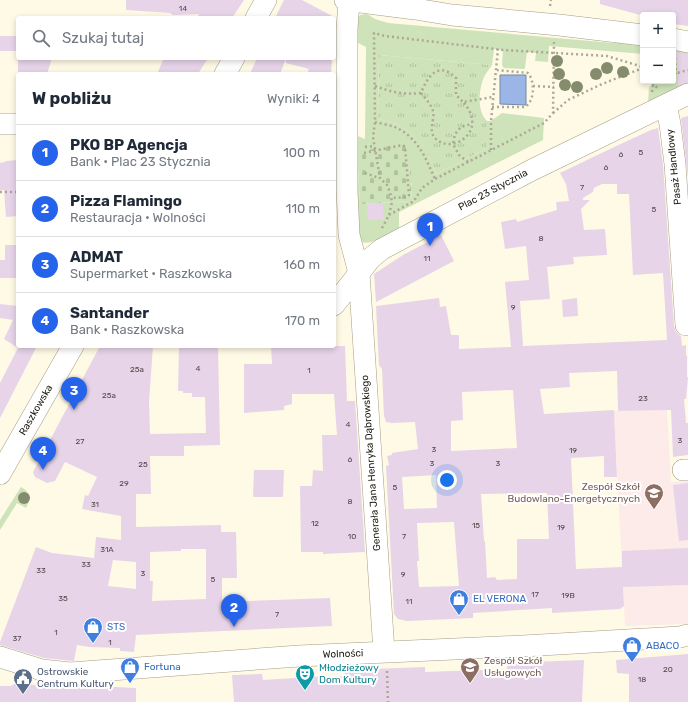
<!DOCTYPE html>
<html lang="pl">
<head>
<meta charset="utf-8">
<style>
	:root { --surface:#fff; --page:#f6f6f7; --text:#1f2937; --muted:#747a83; --line:#e0e1e3; --accent:#2563eb }
	body { margin:0; font-family:Rubik,sans-serif; background:var(--page); color:var(--text) }
	.controls { position:absolute; right:12px; top:12px; display:grid; overflow:hidden; border-radius:4px; box-shadow:0 2px 6px #0003 }
	.controls button { width:36px; height:36px; display:grid; place-items:center; padding:0; border:0; border-bottom:1px solid var(--line); background:var(--surface); color:var(--text); font:20px sans-serif }
	.you { position:absolute; left:447px; top:480px; width:14px; height:14px; margin:-10px; border:3px solid #fff; border-radius:50%; background:#1a73e8; box-shadow:0 0 0 6px #1a73e833 }
	.badge { display:grid; place-items:center; width:26px; height:26px; border-radius:50%; background:var(--accent); color:#fff; font-size:13px; font-weight:700 }
	.pin { position:absolute; translate:-50% -33px; filter:drop-shadow(0 1px 2px #0008) }
	.pin::after { content:''; position:absolute; top:21px; width:14px; height:12px; background:inherit; clip-path:polygon(0 0,100% 0,50% 100%) }
	.list { margin:0; padding:0; list-style:none }
	h2 { display:flex; justify-content:space-between; align-items:center; height:52px; margin:0; padding:0 16px; font-size:17px }
	h2 small { font-size:13px; font-weight:400; color:var(--muted) }
	.list li { display:grid; grid-template-columns:26px 1fr auto; gap:12px; align-items:center; box-sizing:border-box; height:56px; padding:0 16px; border-top:1px solid var(--line) }
	.list b { display:block; font-size:15px; white-space:nowrap }
	.list p { margin:0; font-size:13px; white-space:nowrap; color:var(--muted) }
	.list em { font-size:13px; font-style:normal; color:var(--muted) }
	.icon { flex:none; width:22px; height:22px; fill:none; stroke:currentColor; stroke-width:2; stroke-linecap:round; stroke-linejoin:round }
	.map { position:relative; flex:none; width:688px; height:702px; overflow:hidden }
	.search { position:absolute; background:var(--surface); box-shadow:0 2px 6px #0003; left:16px; top:16px; width:320px; height:44px; display:flex; align-items:center; gap:10px; box-sizing:border-box; padding:0 14px; border-radius:4px; color:var(--muted); font-size:15px }
	.panel { position:absolute; background:var(--surface); box-shadow:0 2px 6px #0003; left:16px; top:72px; width:320px; height:276px; border-radius:4px }
	.map>svg:first-child { display:block }
</style>
</head>
<body>
<div class="map">
<svg width="688" height="702" viewBox="0 0 688 702">
	<defs>
		<pattern id="cemetery-stones" width="16" height="16" patternUnits="userSpaceOnUse"><rect width="16" height="16" fill="#cee3b9"/><path d="M2 7V4a2 2 0 0 1 4 0v3zM10 15v-3a2 2 0 0 1 4 0v3z" fill="#b0c29e"/></pattern>
		<pattern id="park-tufts" width="24" height="20" patternUnits="userSpaceOnUse"><rect width="24" height="20" fill="#cee3b9"/><path d="M3 7l-1-3M5 7V3M7 7l1-3M15 17l-1-3M17 17v-4M19 17l1-3" fill="none" stroke="#b0c29e"/></pattern>
	</defs>
	<rect width="100%" height="100%" fill="#fffae5"/>
	<path fill="#fcebe9" d="M667,410L671,482L688,481V624L625,626L614,411Z"/>
	<path fill="#cee3b9" fill-rule="evenodd" d="M367,14L375,19L388,23L613,43L643,41V54L549,46L548,62L535,61L536,53L527,52L525,68L524,69L504,68L502,65L503,50L494,49L492,65L379,55L378,119C413,126 424,142 436,174L487,148V121H491L502,113L544,118L543,140L399,212V229C386,235 372,247 358,241L353,134L365,139L366,47L354,41L356,19L360,15ZM357,152L411,175L412,201L360,204Z
		M673,45L688,47V86L648,104L649,87L660,81H673Z
		M21,487C31,493 31,498 26,508L17,503L0,530V520Z"/>
	<path fill="url(#cemetery-stones)" d="M408,142L411,175L413,176L415,179L414,181L411,183L412,201L360,204L357,152Z"/>
	<path fill="url(#park-tufts)" d="M379,55L492,65C490,68 487,72 485,75C479,87 476,110 487,121V148L436,174C424,143 413,126 378,119Z"/>
	<path fill="#9ab5e6" stroke="#7587a6" d="M500,75H526V105L500,104Z"/>
	<path fill="#e7d4e9" fill-rule="evenodd" d="M126,0H244L232,18H197L199,14L173,15L170,13L126,10Z
		M284,0H302L336,18H275Z
		M600,0H688V26L673,24V15H640L600,4Z
		M0,36H18V51H0Z
		M676,52L688,54V82L678,86Z
		M18,58H52L47,74H18Z
		M164,58H208L198,74H157Z
		M257,58H332L331,74H307L309,69L286,63V58L280,74H250Z
		M688,116V178L681,118Z
		M658,128L663,165L674,326L676,332L681,336L682,346L686,345V356L687,355V377H688L686,399H684L686,423H688V455L673,457L671,410L618,411L617,371L569,373L570,387L540,389L544,414L614,410L617,477H604V456L571,458L576,569L622,567V551L688,548V585L623,587L624,606L620,609L552,613V608L473,613V618L407,621L398,619L394,614L386,466L389,465L387,456L392,455V453L418,449L415,422L392,423L386,422L384,416L382,369L379,365L376,306L439,298L440,307L446,306L451,335H459V349L511,347L505,282L529,280L526,246L505,249L501,222L516,219L517,222L557,210L556,202L569,201L566,184L560,173L612,148L651,130ZM602,184H617V194H629L633,275L663,273L667,340L523,346L520,301L550,299L547,267L574,264L573,257L607,255L605,229L584,230L581,209L590,200H583V198L593,192L594,188ZM513,390L517,448L451,451V421L463,420L462,392ZM436,475L437,508L404,509L402,477ZM547,493L549,539H517V579L497,580L495,577L487,578L485,541H484L481,494ZM454,522L459,586L419,587L417,561H419L417,523Z
		M18,160V216L6,217L4,190H0V163L5,162L6,161Z
		M383,203L384,219L368,220L367,204Z
		M441,235L454,261L376,302L374,274L403,255Z
		M5,245H18V278H0V260H5Z
		M577,298L578,316L563,317L562,300Z
		M0,304L18,306V347L19,346H37L0,418V383L18,348L4,339L13,320L0,318Z
		M100,346H153L149,402L150,434L206,433L205,397H192V393H183V391H178L179,346H218L220,445L184,446V456H150L151,494H136V527L221,525V532H236L237,578H222V602L330,598L332,626L136,635L134,652L120,651V648L89,647L77,645L74,661H73L44,658L0,645V642L36,547L52,553L61,554L94,558L96,537L121,540V516L82,509L85,495L88,496L97,477L65,462L55,481L47,483L35,477L33,472ZM181,549H206V599L152,601L153,581H150V552L181,551ZM113,560L136,562V589L108,586Z
		M271,346H345L347,401H355L365,552L323,554V552H301L300,486H312L313,470L323,471L322,435H337L334,394H292V404L284,406V410L244,413V364H272Z
		M254,470H284L283,497H253Z
		M688,483V540L679,541L673,485Z
		M688,654V702H629V674L617,673L616,660Z
		M584,660L582,702H234L232,675L262,674L263,680L310,677L345,676V670L425,667V672L507,669L508,663Z
		M14,684L38,685V684H55L136,688V702H0V686H11Z"/>
	<g fill="none" stroke-linecap="round" stroke-linejoin="round">
		<defs>
			<path id="minor" d="M345,0L415,9L452,15L559,25L643,35
				M349,1L347,29V190L349,235L359,273L384,652
				M256,18L266,0
				M673,39L688,42
				M225,74L234,58
				M666,105L670,124L675,164L686,325
				M0,124H18
				M334,305L371,258L382,249L532,170L688,94
				M683,470H688
				M0,474L73,346
				M0,657L42,670L70,673L299,656L523,646L680,637L688,635"/>
		</defs>
		<use href="#minor" stroke="#a49e85" stroke-width="22"/>
		<path stroke="#aca897" stroke-width="2.5" stroke-dasharray="2 3" stroke-linecap="butt" d="M550,6L551,0
			M675,58L676,74
			M673,74L688,70
			M653,85V81
			M375,86C391,92 404,95 421,93C428,75 439,61 456,78V95L463,102
			M533,86L554,87
			M652,92L653,85L658,88
			M421,93C425,98 431,104 433,111C435,120 428,131 435,138C451,156 490,131 463,102L493,97
			M492,107H525C535,101 535,81 528,73L497,70
			M553,113L568,100L602,84L643,68
			M375,122C382,124 392,125 399,129C419,140 426,159 435,179
			M365,147L375,146
			M491,150V121L498,49
			M364,153L403,145L405,147L409,195L407,197L391,198
			M468,162L459,155L453,144L455,134L461,127L471,124
			M365,173L379,178
			M0,192H18
			M389,215L414,201L422,188L435,179L544,123L553,113L554,42
			M382,228L389,215L392,202L390,192L387,185L380,178L373,137L375,122L374,33L385,36L503,50L607,56L643,67
			M387,671L388,702"/>
		<use href="#minor" stroke="#fff" stroke-width="21"/>
	</g>
	<g fill="#858c6e">
		<circle cx="557" cy="61" r="6"/>
		<circle cx="607" cy="68" r="6"/>
		<circle cx="623" cy="72" r="6"/>
		<circle cx="559" cy="74" r="6"/>
		<circle cx="596" cy="74" r="6"/>
		<circle cx="565" cy="85" r="6"/>
		<circle cx="577" cy="87" r="6"/>
		<circle cx="24" cy="498" r="6"/>
	</g>
	<defs>
		<symbol id="university-pin" viewBox="-11 -11 22 30"><path d="M0 17L-7.5 6A9.5 9.5 0 1 1 7.5 6Z" fill="#8d6e63" stroke="#fff"/><path d="M0-5L7-2L0 1L-7-2ZM-4 1L0 2.5L4 1V4Q0 6-4 4Z" fill="#fff"/></symbol>
		<symbol id="shop-pin" viewBox="-11 -11 22 30"><path d="M0 17L-7.5 6A9.5 9.5 0 1 1 7.5 6Z" fill="#3f7fe0" stroke="#fff"/><path d="M-5-2.5h2.3a2.7 3.5 0 0 1 5.4 0H5L5.5 6h-11ZM-1.5-2.5h3a1.5 2.3 0 0 0-3 0Z" fill="#fff"/></symbol>
		<symbol id="school-pin" viewBox="-11 -11 22 30"><path d="M0 17L-7.5 6A9.5 9.5 0 1 1 7.5 6Z" fill="#8d6e63" stroke="#fff"/><path d="M0-5L7-2L0 1L-7-2ZM-4 1L0 2.5L4 1V4Q0 6-4 4Z" fill="#fff"/></symbol>
		<symbol id="theatre-pin" viewBox="-11 -11 22 30"><path d="M0 17L-7.5 6A9.5 9.5 0 1 1 7.5 6Z" fill="#0f9aa8" stroke="#fff"/><path d="M-5-5.5Q0-4 5-5.5V0Q5 5 0 6Q-5 5-5 0ZM-3.3-2.5H-1v1.5H-3.3ZM1-2.5H3.3v1.5H1ZM-2.8 1Q0 5.5 2.8 1Z" fill="#fff"/></symbol>
		<symbol id="civic-pin" viewBox="-11 -11 22 30"><path d="M0 17L-7.5 6A9.5 9.5 0 1 1 7.5 6Z" fill="#5c6f8a" stroke="#fff"/><path d="M-.6-6.5H3V-4.5H.6V-3L4-1V1h2V6H-6V1h2V-1L-.6-3ZM-1.2 2.5V6h2.4V2.5Z" fill="#fff"/></symbol>
	</defs>
	<g fill-rule="evenodd">
		<use href="#university-pin" x="643" y="482" width="22" height="30"/>
		<use href="#shop-pin" x="448" y="588" width="22" height="30"/>
		<use href="#shop-pin" x="82" y="616" width="22" height="30"/>
		<use href="#shop-pin" x="621" y="635" width="22" height="30"/>
		<use href="#shop-pin" x="119" y="656" width="22" height="30"/>
		<use href="#school-pin" x="459" y="656" width="22" height="30"/>
		<use href="#theatre-pin" x="294" y="663" width="22" height="30"/>
		<use href="#civic-pin" x="12" y="667" width="22" height="30"/>
	</g>
	<g text-anchor="middle" dominant-baseline="central" stroke-width="4" stroke-linejoin="round" paint-order="stroke">
		<g font-size="8" fill="#504948">
			<text x="183" y="8">14</text>
			<text x="641" y="152">5</text>
			<text x="621" y="154">6</text>
			<text x="606" y="167">6</text>
			<text x="582" y="187">7</text>
			<text x="654" y="209">5</text>
			<text x="541" y="238">8</text>
			<text x="427" y="258">11</text>
			<text x="513" y="307">9</text>
			<text x="198" y="368">4</text>
			<text x="137" y="369">25a</text>
			<text x="309" y="370">1</text>
			<text x="109" y="395">25a</text>
			<text x="643" y="398">23</text>
			<text x="348" y="424">4</text>
			<text x="680" y="440">3</text>
			<text x="80" y="441">27</text>
			<text x="434" y="449">3</text>
			<text x="573" y="450">19</text>
			<text x="350" y="459">6</text>
			<text x="432" y="463">3</text>
			<text x="498" y="463">3</text>
			<text x="143" y="464">25</text>
			<text x="124" y="483">29</text>
			<text x="395" y="487">5</text>
			<text x="350" y="501">8</text>
			<text x="95" y="504">31</text>
			<text x="315" y="523">12</text>
			<text x="476" y="525">15</text>
			<text x="561" y="527">19</text>
			<text x="352" y="536">10</text>
			<text x="404" y="536">7</text>
			<text x="107" y="549">31A</text>
			<text x="86" y="564">33</text>
			<text x="41" y="570">33</text>
			<text x="143" y="573">3</text>
			<text x="403" y="574">9</text>
			<text x="213" y="579">5</text>
			<text x="535" y="594">17</text>
			<text x="568" y="595">19B</text>
			<text x="63" y="598">35</text>
			<text x="409" y="601">11</text>
			<text x="277" y="614">7</text>
			<text x="56" y="632">1</text>
			<text x="17" y="638">37</text>
			<text x="110" y="642">1</text>
			<text x="668" y="669">20</text>
			<text x="642" y="679">18</text>
		</g>
		<g font-size="10" fill="#1e1b12" stroke="#fff">
			<text transform="translate(674 167) rotate(-96)">Pasaż Handlowy</text>
			<text transform="translate(493 190) rotate(-28)">Plac 23 Stycznia</text>
			<text transform="translate(36 410) rotate(-60)">Raszkowska</text>
			<text transform="translate(371 463) rotate(-94)">Generała Jana Henryka Dąbrowskiego</text>
			<text transform="translate(343 654) rotate(-2)">Wolności</text>
		</g>
		<g font-size="10" fill="#785e54" stroke="#fff" text-anchor="end">
			<text x="640" y="487">Zespół Szkół<tspan x="640" dy="12">Budowlano-Energetycznych</tspan></text>
			<text x="484" y="661" text-anchor="start">Zespół Szkół<tspan x="484" dy="12">Usługowych</tspan></text>
		</g>
		<g font-size="10" fill="#366cbe" stroke="#fff" text-anchor="start">
			<text x="473" y="599">EL VERONA</text>
			<text x="107" y="627">STS</text>
			<text x="646" y="646">ABACO</text>
			<text x="144" y="667">Fortuna</text>
		</g>
		<g font-size="10" fill="#0d838f" stroke="#fff" text-anchor="start">
			<text x="319" y="668">Młodzieżowy<tspan x="319" dy="12">Dom Kultury</tspan></text>
		</g>
		<g font-size="10" fill="#4e5e75" stroke="#fff" text-anchor="start">
			<text x="37" y="672">Ostrowskie<tspan x="37" dy="12">Centrum Kultury</tspan></text>
		</g>
	</g>
</svg>
<div class="controls">
<button>+</button>
<button>−</button>
</div>
<div class="you"></div>
<div class="pin badge" style="left:430px;top:246px">1</div>
<div class="pin badge" style="left:234px;top:627px">2</div>
<div class="pin badge" style="left:74px;top:410px">3</div>
<div class="pin badge" style="left:43px;top:470px">4</div>
<div class="search"><svg class="icon" aria-label="search" viewBox="0 0 24 24"><circle cx="10" cy="10" r="6"/><path d="M15 15l6 6"/></svg>Szukaj tutaj</div>
<section class="panel">
<h2>W pobliżu<small>Wyniki: 4</small></h2>
<ul class="list">
<li><span class="badge">1</span><div><b>PKO BP Agencja</b><p>Bank · Plac 23 Stycznia</p></div><em>100 m</em></li>
<li><span class="badge">2</span><div><b>Pizza Flamingo</b><p>Restauracja · Wolności</p></div><em>110 m</em></li>
<li><span class="badge">3</span><div><b>ADMAT</b><p>Supermarket · Raszkowska</p></div><em>160 m</em></li>
<li><span class="badge">4</span><div><b>Santander</b><p>Bank · Raszkowska</p></div><em>170 m</em></li>
</ul>
</section>
</div>
</body>
</html>
